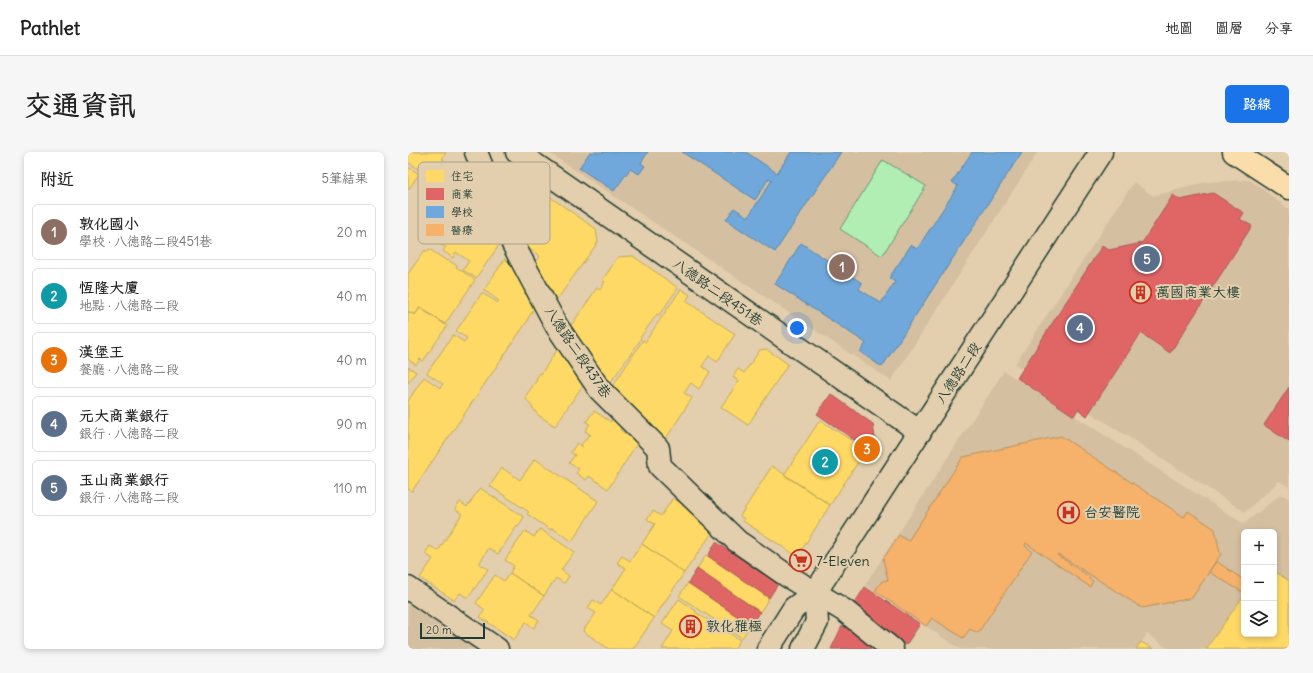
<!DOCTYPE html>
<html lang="zh-TW">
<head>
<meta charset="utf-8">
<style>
	:root { --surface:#fff; --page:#f6f6f6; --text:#222; --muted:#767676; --line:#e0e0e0; --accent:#1a73e8 }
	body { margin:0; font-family:Delius,"LXGW WenKai TC",sans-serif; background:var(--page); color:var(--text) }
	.controls { position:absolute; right:12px; bottom:12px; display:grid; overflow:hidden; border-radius:6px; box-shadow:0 2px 6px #0003 }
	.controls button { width:36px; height:36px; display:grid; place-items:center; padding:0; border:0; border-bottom:1px solid var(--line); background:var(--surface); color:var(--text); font:20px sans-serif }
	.scale { position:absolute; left:12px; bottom:10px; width:65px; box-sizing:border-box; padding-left:4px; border:2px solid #1f3d34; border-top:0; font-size:11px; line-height:14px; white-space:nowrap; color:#1f3d34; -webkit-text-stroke:3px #e3cead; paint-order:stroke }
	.you { position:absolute; left:389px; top:176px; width:14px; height:14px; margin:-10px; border:3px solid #fff; border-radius:50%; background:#1a73e8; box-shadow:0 0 0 6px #1a73e833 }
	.badge { display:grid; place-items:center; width:26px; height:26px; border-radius:50%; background:var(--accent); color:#fff; font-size:13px; font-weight:700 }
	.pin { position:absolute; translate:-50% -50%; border:2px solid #fff; box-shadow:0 1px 4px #0006 }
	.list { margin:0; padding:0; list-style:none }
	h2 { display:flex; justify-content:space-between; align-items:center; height:52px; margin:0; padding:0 16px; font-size:17px }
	h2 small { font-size:13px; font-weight:400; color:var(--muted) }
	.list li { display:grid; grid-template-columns:26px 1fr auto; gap:12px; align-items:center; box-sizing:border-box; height:56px; margin:0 8px 8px; padding:0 8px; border:1px solid var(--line); border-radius:6px }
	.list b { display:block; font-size:15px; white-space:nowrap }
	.list p { margin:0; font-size:13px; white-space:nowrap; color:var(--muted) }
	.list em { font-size:13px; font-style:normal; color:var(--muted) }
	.icon { flex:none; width:22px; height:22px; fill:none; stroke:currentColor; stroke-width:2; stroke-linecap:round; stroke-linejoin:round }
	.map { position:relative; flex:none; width:881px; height:497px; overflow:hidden; border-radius:6px }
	header { display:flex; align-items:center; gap:24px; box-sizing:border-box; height:56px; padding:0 20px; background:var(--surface); border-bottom:1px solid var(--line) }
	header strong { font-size:19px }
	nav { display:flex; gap:22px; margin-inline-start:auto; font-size:14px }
	.intro { display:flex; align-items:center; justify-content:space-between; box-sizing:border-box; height:96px; padding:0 24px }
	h1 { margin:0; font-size:28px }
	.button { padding:10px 18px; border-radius:6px; background:var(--accent); color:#fff; font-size:14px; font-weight:700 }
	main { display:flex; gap:24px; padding:0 24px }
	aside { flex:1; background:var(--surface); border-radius:6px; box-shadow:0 2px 6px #0003 }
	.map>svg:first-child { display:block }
</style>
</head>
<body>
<header>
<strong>Pathlet</strong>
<nav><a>地圖</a><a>圖層</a><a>分享</a></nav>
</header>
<div class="intro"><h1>交通資訊</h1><a class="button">路線</a></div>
<main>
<aside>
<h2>附近<small>5筆結果</small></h2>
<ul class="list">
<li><span class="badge" style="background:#8d6e63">1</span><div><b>敦化國小</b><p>學校 · 八德路二段451巷</p></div><em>20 m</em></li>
<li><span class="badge" style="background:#0f9aa8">2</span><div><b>恆隆大廈</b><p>地點 · 八德路二段</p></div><em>40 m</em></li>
<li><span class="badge" style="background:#e8710a">3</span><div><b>漢堡王</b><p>餐廳 · 八德路二段</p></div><em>40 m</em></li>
<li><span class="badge" style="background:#5c6f8a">4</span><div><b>元大商業銀行</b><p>銀行 · 八德路二段</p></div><em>90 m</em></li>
<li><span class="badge" style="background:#5c6f8a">5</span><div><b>玉山商業銀行</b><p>銀行 · 八德路二段</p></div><em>110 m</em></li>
</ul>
</aside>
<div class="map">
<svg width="881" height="497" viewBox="0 0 881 497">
	<rect width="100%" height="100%" fill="#e3cead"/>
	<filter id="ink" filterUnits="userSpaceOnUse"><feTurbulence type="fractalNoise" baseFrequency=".025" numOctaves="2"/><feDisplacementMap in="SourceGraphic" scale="8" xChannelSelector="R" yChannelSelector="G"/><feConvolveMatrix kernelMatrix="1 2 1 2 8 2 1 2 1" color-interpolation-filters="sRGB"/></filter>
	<g filter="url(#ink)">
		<path fill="#d5bfa1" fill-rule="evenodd" d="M140,0H630L483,229Z
			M842,28L881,57V335L871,329L837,360L607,212L726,30L745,44L798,30Z
			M596,219L836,372L873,342L881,347V497H761L739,482L728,497H552L457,433ZM836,380H866V482H836Z
			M0,450L69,497H0Z"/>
		<path fill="#b1eeb4" stroke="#689674" d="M475,8L518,34L474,104L432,77Z"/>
		<path fill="#ffd966" stroke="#bcaa57" d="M0,0H38L34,7L36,8L24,26L0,10Z
			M0,15L11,22L0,38Z
			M64,23L71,28L86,63L80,72L90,80L96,86L68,126L55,118L61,109L48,100L45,106L35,99L38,95L30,91V87L45,64L53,69L58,61L44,52Z
			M132,38L188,77L190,90L148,149L142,145L126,114L132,104L117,94L125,83L108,70L127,42L129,43Z
			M21,97L39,109L40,108L49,114L48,115L67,128L37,172L12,155L7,163L0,159V122L17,98L19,100Z
			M225,104L270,136L251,163L249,162L232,186L233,187L200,234L158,181L189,136L192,138L197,130L194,129L210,105Z
			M97,107L106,113L104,115L108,118L112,127L111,128L114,130L119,139L116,141L122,145L127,155L119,168H120L4,339L0,337V249L16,225L32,236L35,232L19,221L45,183L56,190L59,186L48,179L74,141L90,151L91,149L76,138Z
			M273,137L282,143L278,149L327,182L309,210L301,204L294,214L302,220L291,237L283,231L276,241L284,246L257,288L203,237L235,188L237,190Z
			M12,156L39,174L15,209L12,207L8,213L0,207V160L7,163Z
			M151,195L177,230L147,274L130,263L117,245L129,228L128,227L132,221L133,222Z
			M358,197L380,212L340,273L313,255L331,229L325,225L330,217L336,221L352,198Z
			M0,215L8,220L0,231Z
			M186,259L203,270L204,267L214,274L212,278L230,290L200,337L181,324L178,328L168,321L171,317L161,311L167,303L163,300L169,291L175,295L173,293L181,283H183L177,279L182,272L178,270Z
			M412,268L458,298L422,353L376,323Z
			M127,307L190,349L164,389L144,376L143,378L119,362L121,360L82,334L94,316L112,328Z
			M364,314L422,353L391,402L388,400L386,402L335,369L336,367L332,364Z
			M72,336L116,365L110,375L109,374L90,402L81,396L71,412L80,417L60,446L52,441L46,448L12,426L25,407L17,402L22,394L30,399L54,362L47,357L52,350L59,355Z
			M265,346L308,375L276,421L234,392L247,372L239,367L245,359L253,364Z
			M132,377L166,400L153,418L161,424L156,431L148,426L136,444L102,421L106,414L97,408L117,379L126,385Z
			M234,392L276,421L246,466L204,437L218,416L209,411L214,404L222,409Z
			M298,403L361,446L352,460L289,417Z
			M866,419L881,429V497H798L836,443V482H866Z
			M102,421L136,444L123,463L131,468L126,476L118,470L106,488L72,465L77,458L68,451L87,423L96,429Z
			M280,431L342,473L334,486L271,444Z
			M204,437L246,466L225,497H201L175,479L188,461L180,456L185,448L193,453Z
			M271,447L288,459L287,460L332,488L326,497H254L265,479L254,472Z
			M733,490L745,497H728Z"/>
		<path fill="#e06666" stroke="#a65a57" d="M805,41L836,61L832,67L844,74L762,201L733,181L679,264L670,257L666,264L609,226L694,94L701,98L734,91L765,43L772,48Z
			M881,235V290L856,273Z
			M423,242L465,272L467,286L459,297L409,262Z
			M308,390L370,432L361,446L300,404Z
			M289,417L352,460L342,473L280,431Z
			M457,435L512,472L498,493L444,455Z
			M434,474L444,479L470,497H423Z"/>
		<path fill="#6fa8dc" stroke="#5788aa" d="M182,0H240L233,11L237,14L231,22L222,17L206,39L171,16Z
			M274,0H338L369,21L383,0H433L367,100L318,68L326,56L340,65L364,28L361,26L347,48Z
			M564,0H614L474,215L452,200L458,191L367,132L393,91L454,131L451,137L473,151L487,130L481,126L503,93L509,97L550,34L544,30Z"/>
		<path fill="#f6b26b" stroke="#b68f5a" d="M653,284L776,365L780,359L807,377L812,401L813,402L784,446L734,456L650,402L649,403L682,425L681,427L685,429L682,435L618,391L617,394L624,399L570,481L562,477L555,486L524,466L518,474L467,439L474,429L480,428L475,407L491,383L500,389L555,305Z
			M808,409L836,428V441L801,420Z"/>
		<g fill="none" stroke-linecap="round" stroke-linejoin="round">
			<defs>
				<path id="minor" d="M68,0L105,92L148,173L192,238L250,296L252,314L329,389L378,423L437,459L484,497
					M109,0L512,280
					M0,436L89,497
					M360,497L386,456L407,441L693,0
					M395,497L409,470L407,441"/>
				<path id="major" d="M826,0L881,36"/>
			</defs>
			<use href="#minor" stroke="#1f3d34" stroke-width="25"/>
			<use href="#major" stroke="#1f3d34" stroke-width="25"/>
			<use href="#minor" stroke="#e3cead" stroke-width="22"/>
			<use href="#major" stroke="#faddab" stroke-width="22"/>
		</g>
	</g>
	<defs>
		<symbol id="building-ring" viewBox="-11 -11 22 22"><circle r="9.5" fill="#e3cead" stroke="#c8321e" stroke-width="1.5"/><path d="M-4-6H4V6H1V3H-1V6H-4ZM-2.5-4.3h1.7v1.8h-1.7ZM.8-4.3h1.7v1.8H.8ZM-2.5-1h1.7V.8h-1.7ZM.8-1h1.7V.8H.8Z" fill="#c8321e"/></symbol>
		<symbol id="hospital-ring" viewBox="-11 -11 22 22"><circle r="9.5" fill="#e3cead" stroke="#c8321e" stroke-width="1.5"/><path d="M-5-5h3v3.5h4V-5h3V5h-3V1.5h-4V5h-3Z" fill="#c8321e"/></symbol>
		<symbol id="supermarket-ring" viewBox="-11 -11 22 22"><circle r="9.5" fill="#e3cead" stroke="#c8321e" stroke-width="1.5"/><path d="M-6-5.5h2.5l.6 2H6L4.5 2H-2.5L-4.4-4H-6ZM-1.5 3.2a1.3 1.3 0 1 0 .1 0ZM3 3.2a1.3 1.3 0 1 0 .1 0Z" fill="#c8321e"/></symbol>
	</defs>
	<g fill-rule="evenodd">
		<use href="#building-ring" x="720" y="128" width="25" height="25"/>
		<use href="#hospital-ring" x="648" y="348" width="25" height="25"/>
		<use href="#supermarket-ring" x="380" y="396" width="25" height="25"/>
		<use href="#building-ring" x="270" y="462" width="25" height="25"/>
	</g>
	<g text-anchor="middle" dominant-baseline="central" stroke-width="4" stroke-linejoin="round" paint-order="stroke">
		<g font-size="14" fill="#1f3d34" stroke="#e3cead">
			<text transform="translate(310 140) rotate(35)">八德路二段451巷</text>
			<text transform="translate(170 200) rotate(56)">八德路二段437巷</text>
			<text transform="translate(550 221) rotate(-57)">八德路二段</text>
		</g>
		<g font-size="14" fill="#1f3d34" stroke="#e3cead" text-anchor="start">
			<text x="748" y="140">萬國商業大樓</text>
			<text x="676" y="360">台安醫院</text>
			<text x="408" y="409">7-Eleven</text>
			<text x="298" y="474">敦化雅極</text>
		</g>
	</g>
	<rect x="10" y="10" width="132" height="82" rx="6" fill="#e3cead" stroke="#a8a289" stroke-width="1"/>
	<rect x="18" y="18" width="18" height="12" fill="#ffd966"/>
	<rect x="18" y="36" width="18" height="12" fill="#e06666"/>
	<rect x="18" y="54" width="18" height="12" fill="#6fa8dc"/>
	<rect x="18" y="72" width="18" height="12" fill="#f6b26b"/>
	<g font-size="11" fill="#1f3d34">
		<text x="43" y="28">住宅</text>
		<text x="43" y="46">商業</text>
		<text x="43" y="64">學校</text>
		<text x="43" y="82">醫療</text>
	</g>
</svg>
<div class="controls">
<button>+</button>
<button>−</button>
<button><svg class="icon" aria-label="layers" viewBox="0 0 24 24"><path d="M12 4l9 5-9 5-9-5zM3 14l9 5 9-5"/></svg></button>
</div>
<div class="scale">20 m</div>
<div class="you"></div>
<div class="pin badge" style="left:434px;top:115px;background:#8d6e63">1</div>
<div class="pin badge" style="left:417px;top:310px;background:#0f9aa8">2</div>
<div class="pin badge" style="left:459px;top:297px;background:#e8710a">3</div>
<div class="pin badge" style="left:672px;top:176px;background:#5c6f8a">4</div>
<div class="pin badge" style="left:739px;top:107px;background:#5c6f8a">5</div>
</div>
</main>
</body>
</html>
